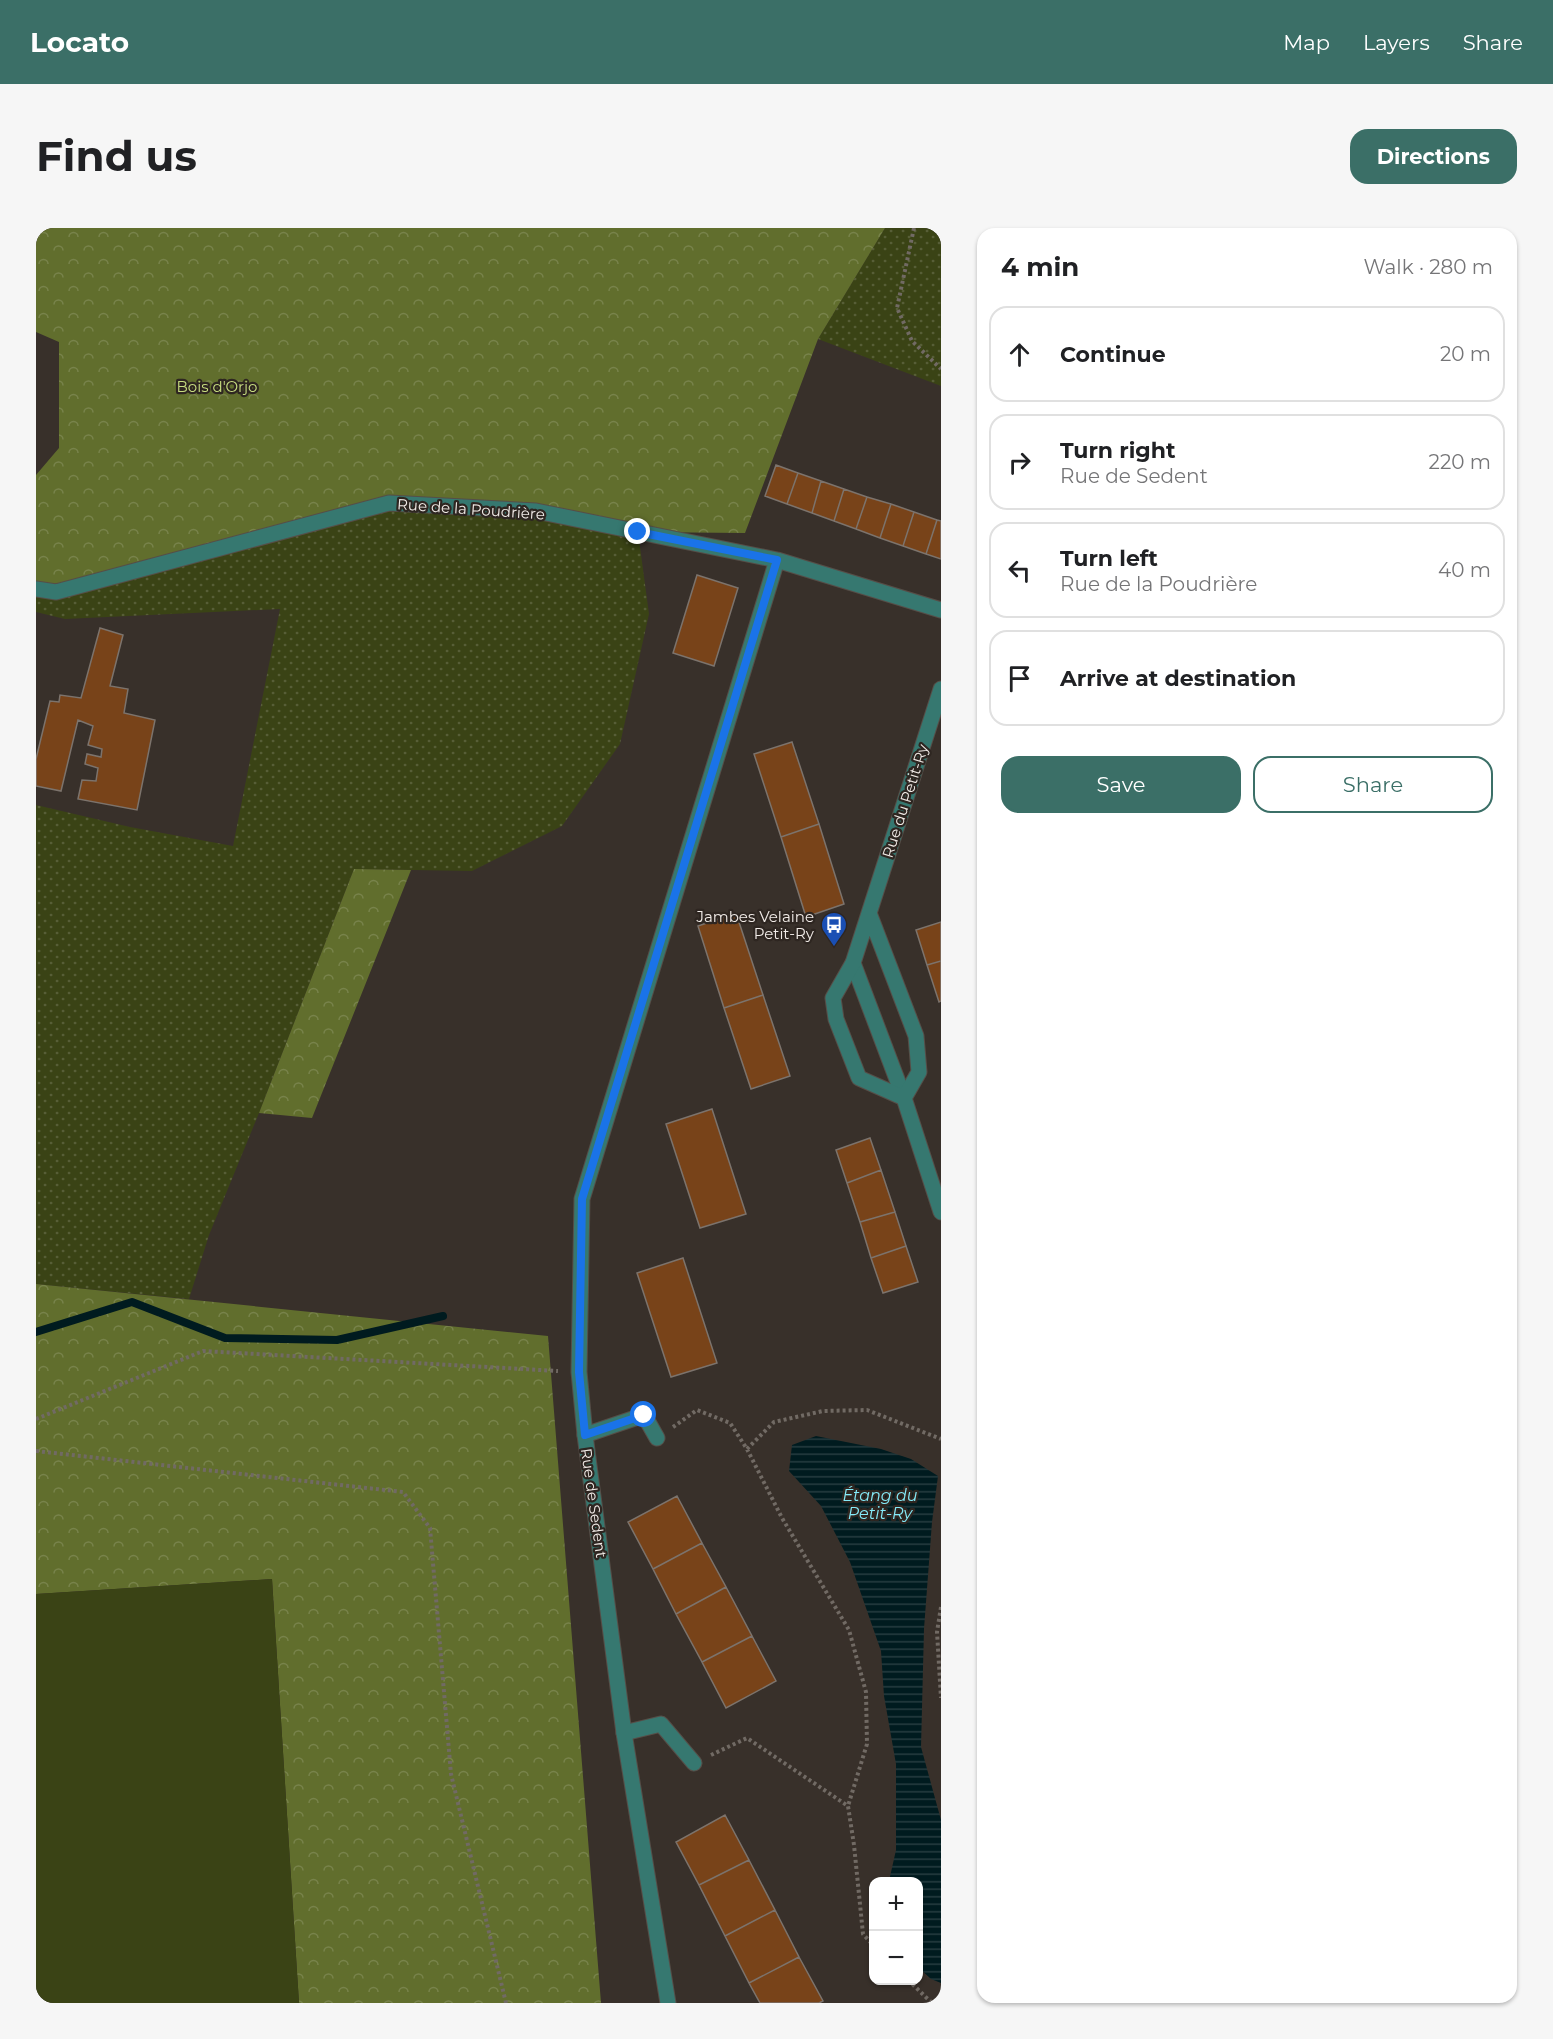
<!DOCTYPE html>
<html lang="en">
<head>
<meta charset="utf-8">
<style>
	:root { --surface:#fff; --page:#f6f6f6; --text:#202124; --muted:#757577; --line:#e0e0e0; --accent:#3b6f67 }
	body { margin:0; font-family:Montserrat,sans-serif; background:var(--page); color:var(--text) }
	.controls { position:absolute; right:18px; bottom:18px; display:grid; overflow:hidden; border-radius:12px; box-shadow:0 2px 4px #0004 }
	.controls button { width:54px; height:54px; display:grid; place-items:center; padding:0; border:0; border-bottom:2px solid var(--line); background:var(--surface); color:var(--text); font:30px sans-serif }
	.stop { position:absolute; width:18px; height:18px; margin:-14px; border:4px solid #1a73e8; border-radius:50%; background:#fff }
	.stop.end { background:#1a73e8; border-color:#fff; box-shadow:0 2px 6px #0008 }
	.list { margin:0; padding:0; list-style:none }
	h2 { display:flex; justify-content:space-between; align-items:center; height:78px; margin:0; padding:0 24px; font-size:26px }
	h2 small { font-size:20px; font-weight:400; color:var(--muted) }
	.list li { display:grid; grid-template-columns:39px 1fr auto; gap:18px; align-items:center; box-sizing:border-box; height:96px; margin:0 12px 12px; padding:0 12px; border:2px solid var(--line); border-radius:18px }
	.list b { display:block; font-size:22px; white-space:nowrap }
	.list p { margin:0; font-size:20px; white-space:nowrap; color:var(--muted) }
	.list em { font-size:20px; font-style:normal; color:var(--muted) }
	.actions { display:flex; gap:12px; padding:18px 24px }
	.actions a { flex:1; padding:14px 0; border:2px solid var(--accent); border-radius:18px; text-align:center; font-size:21px; color:var(--accent) }
	.actions .main { background:var(--accent); color:#fff }
	.icon { flex:none; width:33px; height:33px; fill:none; stroke:currentColor; stroke-width:2; stroke-linecap:round; stroke-linejoin:round }
	.map { position:relative; flex:none; width:905px; height:1775px; overflow:hidden; border-radius:18px }
	header { display:flex; align-items:center; gap:36px; box-sizing:border-box; height:84px; padding:0 30px; background:var(--accent); color:#fff }
	header strong { font-size:28px }
	nav { display:flex; gap:33px; margin-inline-start:auto; font-size:21px }
	.intro { display:flex; align-items:center; justify-content:space-between; box-sizing:border-box; height:144px; padding:0 36px }
	h1 { margin:0; font-size:42px }
	.button { padding:15px 27px; border-radius:18px; background:var(--accent); color:#fff; font-size:21px; font-weight:700 }
	main { display:flex; gap:36px; padding:0 36px }
	aside { flex:1; background:var(--surface); border-radius:18px; box-shadow:0 2px 4px #0004 }
	.map>svg:first-child { display:block }
</style>
</head>
<body>
<header>
<strong>Locato</strong>
<nav><a>Map</a><a>Layers</a><a>Share</a></nav>
</header>
<div class="intro"><h1>Find us</h1><a class="button">Directions</a></div>
<main>
<div class="map">
<svg width="905" height="1775" viewBox="0 0 905 1775">
	<defs>
		<pattern id="grass-dots" width="8" height="8" patternUnits="userSpaceOnUse" patternTransform="scale(1.5)"><rect width="8" height="8" fill="#3a4315"/><path d="M2 2h.1M6 6h.1" fill="none" stroke="#575e37" stroke-width="1.8" stroke-linecap="round"/></pattern>
		<pattern id="forest-crowns" width="20" height="18" patternUnits="userSpaceOnUse" patternTransform="scale(1.5)"><rect width="20" height="18" fill="#616e2d"/><path d="M2 6a3 3 0 1 1 6 0M12 15a3 3 0 1 1 6 0" fill="none" stroke="#78834b"/></pattern>
		<pattern id="water-rules" width="6" height="5" patternUnits="userSpaceOnUse" patternTransform="scale(1.5)"><rect width="6" height="5" fill="#001b1f"/><path d="M0 2.5h6" fill="none" stroke="#263c40"/></pattern>
	</defs>
	<rect width="100%" height="100%" fill="#38302a"/>
	<path fill="url(#grass-dots)" d="M849,0H905V158L782,111Z
		M353,275L500,283L602,304L613,386L584,516L526,598L436,643L318,641L223,885L173,1007L153,1071L0,1056V577L94,599L197,618L244,381L29,391L0,384V361Z"/>
	<path fill="url(#forest-crowns)" d="M0,0H849L782,111L709,305L602,304L499,283L353,275L0,361V247L23,220V114L0,104Z
		M318,641L375,642L276,890L223,885Z
		M0,1056L512,1108L565,1775H263L236,1351L0,1366Z"/>
	<path fill="#3a4315" d="M236,1351L263,1775H0V1366Z"/>
	<path fill="url(#water-rules)" d="M780,1208L845,1221L875,1231L902,1248L896,1294L888,1401L885,1519L905,1592V1755L895,1751L883,1740L882,1654L853,1653L860,1622V1536L848,1468L845,1423L814,1334L785,1278L753,1243L756,1217Z"/>
	<g fill="none" stroke-linecap="round" stroke-linejoin="round">
		<path stroke="#001b1f" stroke-width="8" d="M0,1104L96,1074L189,1110L301,1112L407,1088"/>
	</g>
	<path fill="#784319" stroke="#7c736c" stroke-width="1.5" d="M740,237L762,245L751,276L729,268Z
		M762,245L785,253L776,285L751,276Z
		M785,253L808,261L798,293L776,285Z
		M808,261L831,269L820,301L798,293Z
		M831,269L855,276L844,310L820,301Z
		M855,276L878,284L867,318L844,310Z
		M878,284L901,292L890,326L867,318Z
		M901,292L905,293V331L890,326Z
		M661,347L702,360L678,438L637,425Z
		M64,400L87,407L74,458L92,461L88,485L119,492L101,582L42,571L46,552L60,553L62,540L49,536L51,526L65,529L66,521L52,517L57,498L42,492L25,563L0,558V531L14,473L23,474L24,467L45,470Z
		M756,514L783,596L745,609L718,526Z
		M783,596L808,676L770,689L745,609Z
		M700,685L727,767L688,780L662,698Z
		M905,694V733L891,737L880,702Z
		M905,733V773L903,774L891,737Z
		M727,767L754,848L715,861L688,780Z
		M676,881L710,986L664,1000L630,896Z
		M834,910L845,942L811,955L800,922Z
		M845,942L859,984L824,994L811,955Z
		M859,984L870,1018L835,1030L824,994Z
		M870,1018L882,1054L847,1065L835,1030Z
		M647,1030L681,1135L635,1149L601,1045Z
		M641,1268L666,1315L617,1341L592,1294Z
		M666,1315L690,1359L640,1386L617,1341Z
		M690,1359L716,1408L666,1434L640,1386Z
		M716,1408L740,1453L690,1480L666,1434Z
		M689,1587L713,1632L663,1657L640,1614Z
		M713,1632L739,1682L689,1708L663,1657Z
		M739,1682L763,1729L713,1755L689,1708Z
		M763,1729L787,1773L783,1775H724L713,1755Z"/>
	<g fill="none" stroke-linecap="round" stroke-linejoin="round">
		<defs>
			<path id="lane" d="M817,735L868,870
				M549,1207L608,1187L621,1210
				M588,1505L625,1496L658,1535"/>
			<path id="street" d="M0,361L20,364L353,275L500,283L741,332L905,382
				M905,461L817,735L797,770L800,791L823,850L868,870L905,984
				M833,685L880,808L883,844L868,870
				M632,1775L588,1505L549,1207L543,1144L546,971L741,332"/>
		</defs>
		<use href="#lane" stroke="#564e48" stroke-width="17"/>
		<use href="#street" stroke="#564e48" stroke-width="17"/>
		<path stroke="#716a64" stroke-width="4" stroke-dasharray="3 3" stroke-linecap="butt" d="M878,0L861,80L876,113L905,141
			M0,1191L167,1123L522,1143
			M637,1199L661,1182L694,1195L711,1221L746,1290L813,1402L830,1464L831,1516L812,1578
			M711,1221L738,1194L787,1183L831,1182L905,1211
			M0,1223L367,1264L394,1300L415,1546L470,1775
			M905,1379L901,1404L905,1470
			M675,1527L711,1510L812,1578L818,1617L827,1706L837,1717
			M872,1752L896,1775"/>
		<use href="#lane" stroke="#367870" stroke-width="15"/>
		<use href="#street" stroke="#367870" stroke-width="15"/>
	</g>
	<g fill="none" stroke-linecap="round" stroke-linejoin="round">
		<path stroke="#1a73e8" stroke-width="8" d="M602,304L741,332L546,971L543,1144L549,1207L608,1187"/>
	</g>
	<defs>
		<symbol id="bus-pin" viewBox="-11 -11 22 30"><path d="M0 17L-7.5 6A9.5 9.5 0 1 1 7.5 6Z" fill="#1a4fb4" stroke="#2e2621"/><path d="M-5-6H5V4H4V6H2V4H-2V6H-4V4H-5ZM-3.5-4V0h7V-4ZM-3.5 1.2v1.5H-2V1.2ZM2 1.2v1.5H3.5V1.2Z" fill="#fff"/></symbol>
	</defs>
	<g fill-rule="evenodd">
		<use href="#bus-pin" x="783" y="682" width="30" height="40"/>
	</g>
	<g text-anchor="middle" dominant-baseline="central" stroke-width="4.5" stroke-linejoin="round" paint-order="stroke">
		<g font-size="15" fill="#c8de80" stroke="#2e2621">
			<text x="181" y="158">Bois d'Orjo</text>
		</g>
		<g font-size="15" fill="#f2ece8" stroke="#2e2621">
			<text transform="translate(435 281) rotate(4)">Rue de la Poudrière</text>
			<text transform="translate(869 573) rotate(-72)">Rue du Petit-Ry</text>
			<text transform="translate(558 1275) rotate(82)">Rue de Sedent</text>
		</g>
		<g font-size="15" fill="#f2ece8" stroke="#2e2621" text-anchor="end">
			<text x="778" y="688">Jambes Velaine<tspan x="778" dy="17">Petit-Ry</tspan></text>
		</g>
		<g font-size="16" font-style="italic" fill="#85ebf9" stroke="#2e2621">
			<text x="844" y="1267">Étang du<tspan x="844" dy="18">Petit-Ry</tspan></text>
		</g>
	</g>
</svg>
<div class="controls">
<button>+</button>
<button>−</button>
</div>
<div class="stop" style="left:608px;top:1187px"></div>
<div class="stop end" style="left:602px;top:304px"></div>
</div>
<aside>
<h2>4 min<small>Walk · 280 m</small></h2>
<ul class="list">
<li><svg class="icon" aria-label="ahead" viewBox="0 0 24 24"><path d="M12 20V5M6 11l6-6 6 6"/></svg><div><b>Continue</b></div><em>20 m</em></li>
<li><svg class="icon" aria-label="right" viewBox="0 0 24 24"><path d="M7 20v-9h11M14 6l5 5-5 5"/></svg><div><b>Turn right</b><p>Rue de Sedent</p></div><em>220 m</em></li>
<li><svg class="icon" aria-label="left" viewBox="0 0 24 24"><path d="M17 20v-9H6M10 6l-5 5 5 5"/></svg><div><b>Turn left</b><p>Rue de la Poudrière</p></div><em>40 m</em></li>
<li><svg class="icon" aria-label="arrive" viewBox="0 0 24 24"><path d="M6 21V4h12l-3 4 3 4H6"/></svg><div><b>Arrive at destination</b></div></li>
</ul>
<div class="actions"><a class="main">Save</a><a>Share</a></div>
</aside>
</main>
</body>
</html>
